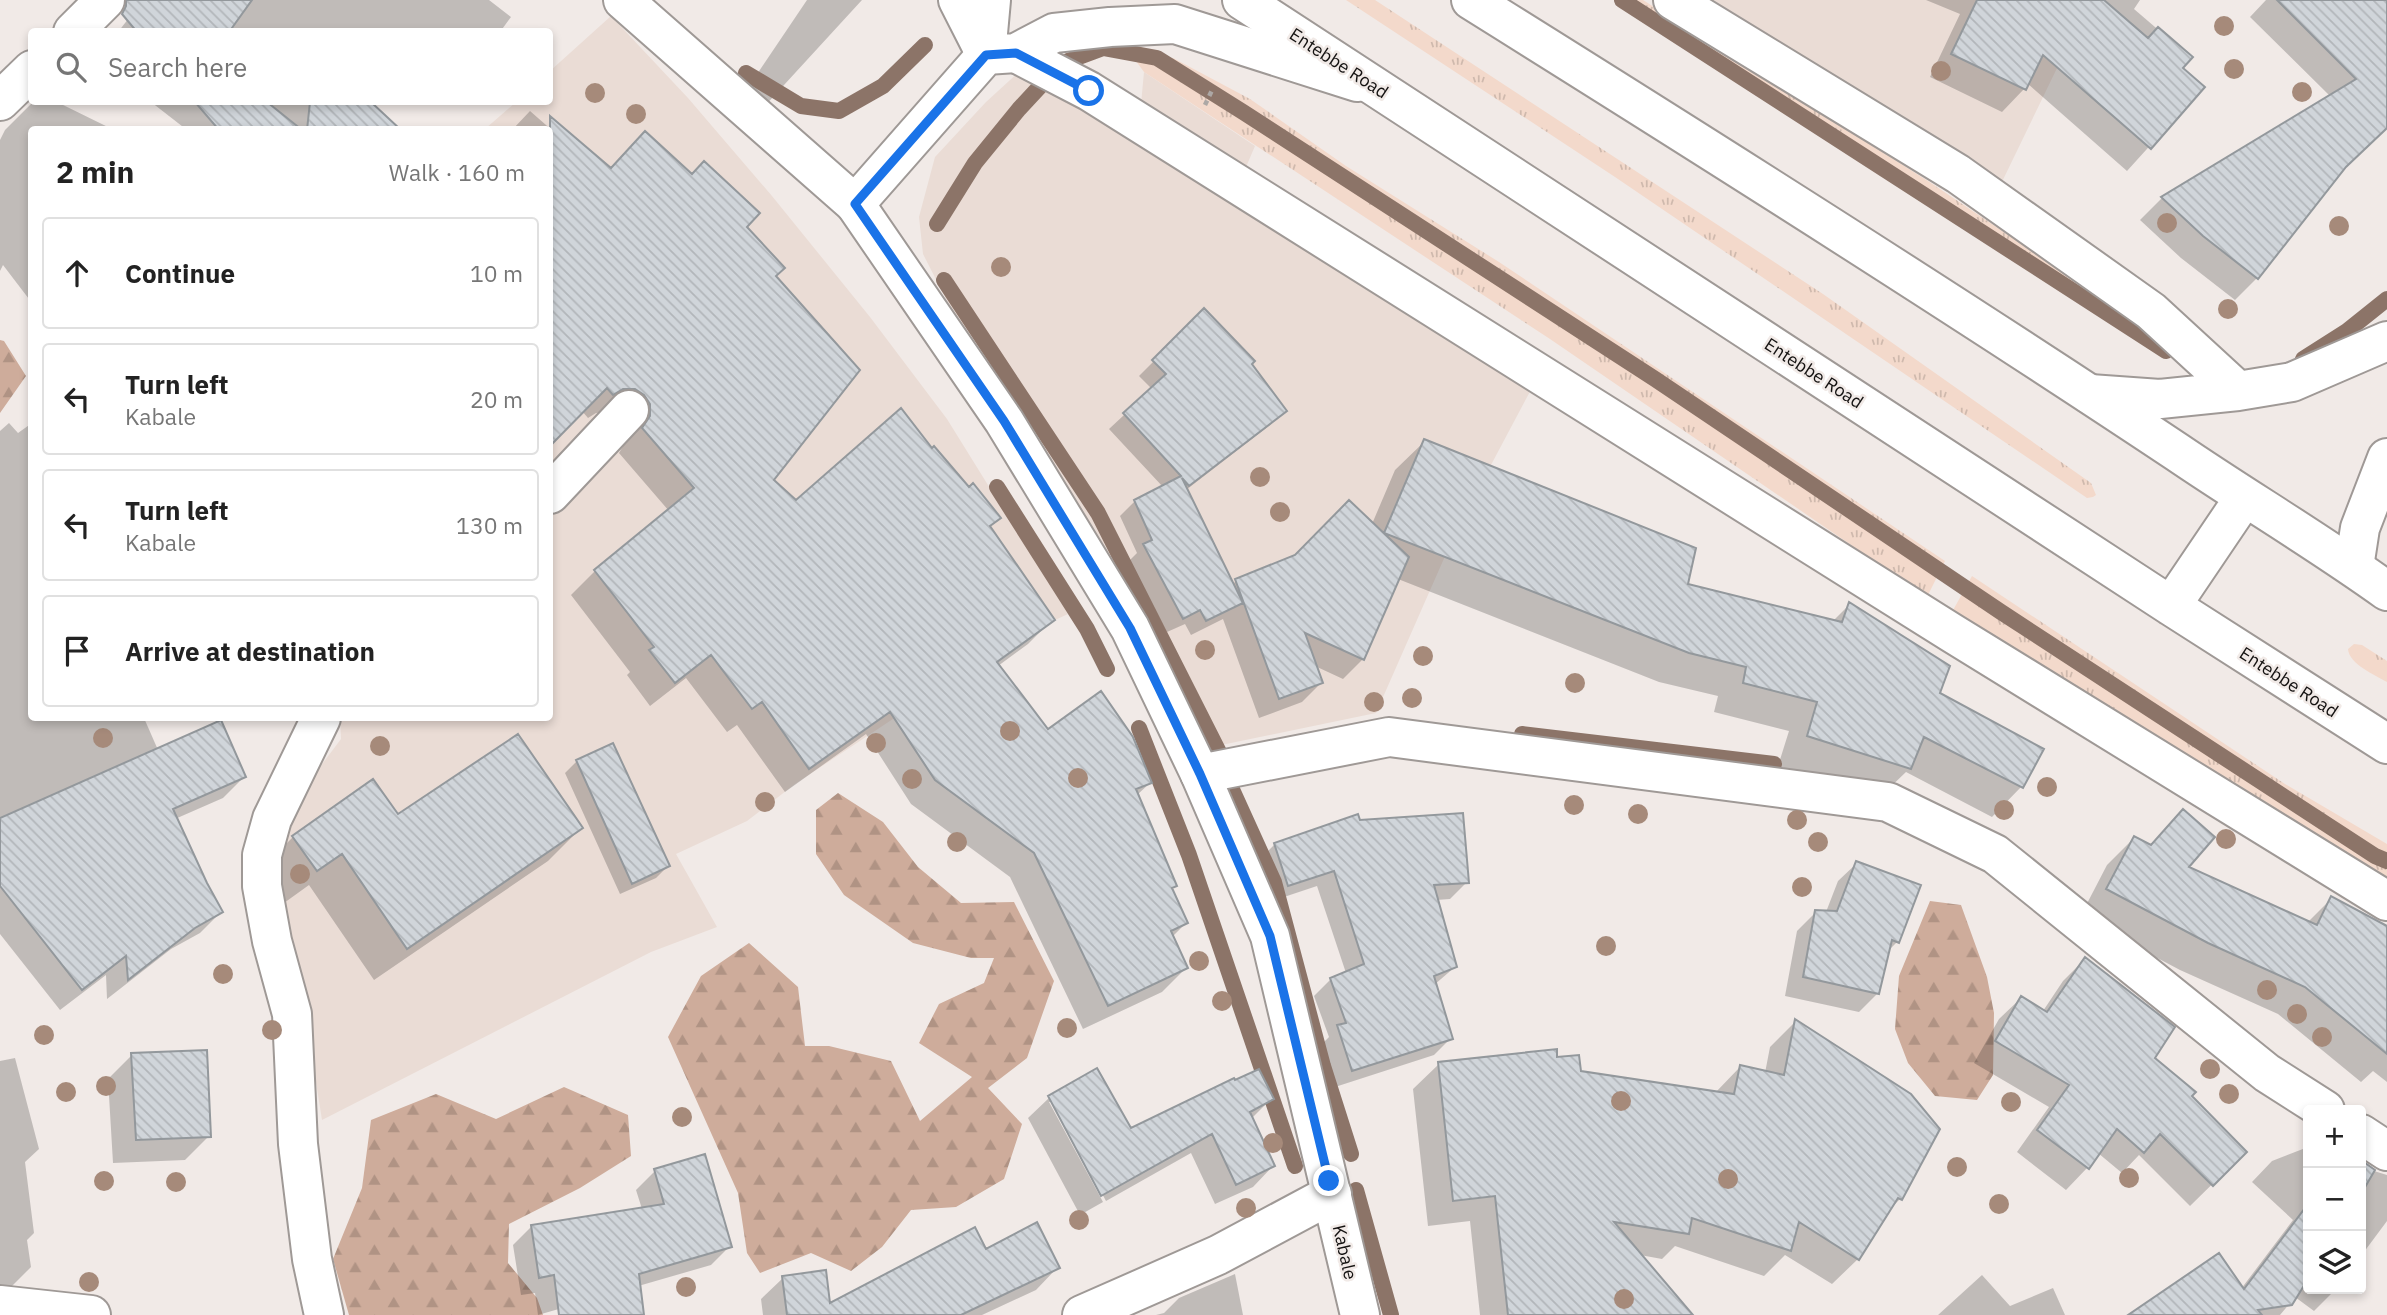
<!DOCTYPE html>
<html lang="en">
<head>
<meta charset="utf-8">
<style>
	:root { --surface:#fff; --page:#f2f2f2; --text:#222; --muted:#767676; --line:#e0e0e0 }
	body { margin:0; font-family:"IBM Plex Sans",sans-serif; background:var(--page); color:var(--text) }
	.controls { position:absolute; right:21px; bottom:21px; display:grid; overflow:hidden; border-radius:7px; box-shadow:0 4px 10px #0003 }
	.controls button { width:63px; height:63px; display:grid; place-items:center; padding:0; border:0; border-bottom:2px solid var(--line); background:var(--surface); color:var(--text); font:35px sans-serif }
	.stop { position:absolute; width:21px; height:21px; margin:-16px; border:5px solid #1a73e8; border-radius:50%; background:#fff }
	.stop.end { background:#1a73e8; border-color:#fff; box-shadow:0 2px 7px #0008 }
	.list { margin:0; padding:0; list-style:none }
	h2 { display:flex; justify-content:space-between; align-items:center; height:91px; margin:0; padding:0 28px; font-size:30px }
	h2 small { font-size:23px; font-weight:400; color:var(--muted) }
	.list li { display:grid; grid-template-columns:46px 1fr auto; gap:21px; align-items:center; box-sizing:border-box; height:112px; margin:0 14px 14px; padding:0 14px; border:2px solid var(--line); border-radius:7px }
	.list b { display:block; font-size:26px; white-space:nowrap }
	.list p { margin:0; font-size:23px; white-space:nowrap; color:var(--muted) }
	.list em { font-size:23px; font-style:normal; color:var(--muted) }
	.icon { flex:none; width:38px; height:38px; fill:none; stroke:currentColor; stroke-width:2; stroke-linecap:round; stroke-linejoin:round }
	.map { position:relative; flex:none; width:2387px; height:1315px; overflow:hidden }
	.search { position:absolute; background:var(--surface); box-shadow:0 4px 10px #0003; left:28px; top:28px; width:525px; height:77px; display:flex; align-items:center; gap:18px; box-sizing:border-box; padding:0 24px; border-radius:7px; color:var(--muted); font-size:26px }
	.panel { position:absolute; background:var(--surface); box-shadow:0 4px 10px #0003; left:28px; top:126px; width:525px; height:595px; border-radius:7px }
	.map>svg:first-child { display:block }
</style>
</head>
<body>
<div class="map">
<svg width="2387" height="1315" viewBox="0 0 2387 1315">
	<defs>
		<pattern id="grass-tufts" width="24" height="20" patternUnits="userSpaceOnUse" patternTransform="scale(1.75)"><rect width="24" height="20" fill="#f3d9cb"/><path d="M3 7l-1-3M5 7V3M7 7l1-3M15 17l-1-3M17 17v-4M19 17l1-3" fill="none" stroke="#cfb9ad"/></pattern>
		<pattern id="forest-firs" width="22" height="20" patternUnits="userSpaceOnUse" patternTransform="scale(1.75)"><rect width="22" height="20" fill="#ceac9b"/><path d="M5 1l3.5 6h-7zM16 11l3.5 6h-7z" fill="#b09384"/></pattern>
		<pattern id="building-back-hatch" width="6" height="6" patternUnits="userSpaceOnUse" patternTransform="scale(1.75)"><rect width="6" height="6" fill="#d0d5da"/><path d="M-1 5l2 2M0 0l6 6M5-1l2 2" fill="none" stroke="#b2b6ba"/></pattern>
	</defs>
	<rect width="100%" height="100%" fill="#f1eae7"/>
	<path fill="#eadcd5" d="M1696,0H2090L1999,188Z
		M611,16L688,98L772,196L870,317L947,419L1068,614L1055,620L1026,641L914,705L795,784L747,821L676,854L717,927L651,952L322,1120L309,1038L278,905L279,845L292,804L341,739L340,718H550V130L485,129L516,102H550V71Z
		M1021,70L1534,384L1457,529L1376,713L1202,749L1054,464L949,305L923,254L919,217L935,157L986,102Z
		M1144,72L1255,146L1243,174L1141,104Z"/>
	<path fill="url(#grass-tufts)" d="M1346,0H1375L1823,294L2091,483L2096,495L2093,497L2087,498L1615,177Z
		M1628,0H1643L1928,181L2154,333L2157,342Z
		M1130,53L1173,58L1250,99L1346,166L1499,262L1945,561L1927,597L1550,339L1144,72Z
		M1972,576L2285,784L2387,844V881L1952,612Z
		M2354,644L2362,645L2387,661V682C2375,675 2349,664 2348,649Z"/>
	<path fill="url(#forest-firs)" d="M0,340L4,341L26,376L0,413Z
		M838,793L883,822L918,867L961,903L1014,902L1054,981L1027,1058L988,1088L1022,1124L1004,1179L956,1207L911,1210L882,1247L851,1271L811,1253L760,1273L747,1253L738,1193L668,1037L701,976L749,943L798,987L805,1046H829L891,1061L920,1121L972,1077L919,1043L939,1004L984,983L994,958H971L913,943L844,895L816,854V810Z
		M1930,901L1961,905L1987,977L1994,1013L1993,1075L1977,1100L1935,1096L1908,1063L1895,1029L1899,976Z
		M564,1087L628,1115L631,1156L580,1188L509,1224L508,1263L537,1298L543,1315H349L333,1259L362,1188L371,1120L436,1094L496,1119Z"/>
	<path fill="#0003" d="M143,0H489L511,17L500,32H372L366,28L365,32H118Z
		M807,0H862L761,110L743,95Z
		M1926,0H2140L2134,9L2190,57L2181,68L2203,87L2127,171L2027,83L2024,89L2002,112L1930,77L1960,14Z
		M2266,0H2379L2387,8V127L2341,171L2257,278L2235,300L2181,258L2140,220L2162,198L2330,96L2250,17Z
		M33,102H57L114,130H32V303L3,265L0,271V140L5,130Z
		M151,102H368L399,130H187Z
		M530,111L554,132L610,169L645,133L745,227L774,276L771,480L795,503L989,527L1052,620L1028,644L998,666L1047,731L1150,783L1137,795L1175,885L1171,890L1186,923L1172,937L1186,968L1162,992L1083,1029L1010,877L911,804L866,734L785,792L737,725L727,732L686,678L650,706L627,675L630,672L571,595L595,571L669,511L619,453L627,440L608,412L596,413L588,418L582,411L550,444V130H512Z
		M1204,311L1250,364L1285,410L1270,425L1186,490L1232,585L1236,581L1372,524L1395,470L1425,441L1686,585L1832,622L1849,605L1938,694L2042,749L2021,787L1992,817L1906,772L1880,797L1778,766L1789,731L1714,712L1718,696L1659,682L1398,579L1363,659L1343,679L1315,666L1321,683L1302,702L1259,718L1223,619L1191,635L1185,624L1167,632L1129,561L1137,553L1120,516L1135,501L1163,487L1109,429L1152,389L1139,376Z
		M9,423L18,433L32,423V718H144L158,750L244,777L223,798L175,819L221,912L200,933L171,949L107,999L106,975L60,1010L0,934V431Z
		M577,761L668,866L656,878L620,894L565,773Z
		M373,782L397,817L581,828L548,861L374,980L309,885L284,903L260,870L293,837Z
		M2183,811L2186,867L2307,923L2332,898L2387,940V1082L2373,1071L2361,1082L2278,1014L2180,970L2080,917L2107,865L2134,838L2149,846Z
		M1359,822L1467,882L1450,899L1436,900L1455,967L1434,985L1451,1038L1434,1055L1335,1087L1322,1044L1329,1037L1314,996L1331,979L1346,973L1317,886L1272,901L1258,861L1275,844Z
		M1857,863L1897,942L1888,951L1878,993L1859,1012L1785,996L1797,931L1816,912H1826L1838,881Z
		M2085,959L2152,1058L2245,1152L2190,1206L2139,1155L2122,1173L2098,1153L2087,1168L2066,1190L2017,1152L2049,1107L1974,1063L1999,1019L2021,998L2043,1011L2063,981Z
		M1795,1022L1900,1199L1886,1213L1858,1259L1832,1284L1785,1255L1764,1276L1675,1246L1662,1259L1640,1255L1678,1315H1480L1470,1221L1428,1226L1413,1089L1439,1064L1556,1059L1579,1073L1715,1093L1740,1067L1765,1073L1770,1047Z
		M132,1055L209,1136L185,1160L113,1163L108,1079Z
		M15,1058L39,1149L25,1162L34,1233L27,1240L31,1267L10,1288H0V1061Z
		M1049,1098L1130,1131L1272,1098L1251,1119L1273,1166L1253,1187L1215,1204L1191,1153L1106,1201L1053,1102H1049L1103,1202L1080,1215L1028,1118Z
		M2308,1147V1289H2336L2314,1311L2295,1297L2280,1315H2131L2241,1289L2293,1220L2252,1182L2272,1161Z
		M2361,1162L2374,1171L2387,1175V1221L2361,1256Z
		M655,1171L730,1246L711,1265L538,1315L535,1293L521,1295L513,1245L532,1226L642,1209L636,1190Z
		M986,1251L1057,1268L1036,1290L982,1315H763L761,1299L783,1278L829,1306Z
		M1235,1274L1243,1315H1156L1164,1313L1179,1298Z
		M1982,1275L2010,1306L2053,1288L2065,1315H1938Z"/>
	<g fill="none" stroke-linecap="round" stroke-linejoin="round">
		<path stroke="#8c7468" stroke-width="16" d="M1622,0L2166,351
			M1068,61L1103,48L1157,58L1243,112L1655,379L2001,612L2375,856L2387,861
			M746,73L801,106L839,111L883,86L925,45
			M937,224L975,163L1019,109L1045,81
			M944,280L1098,513L1219,752
			M2303,359L2347,331L2387,299
			M997,487L1087,629L1107,669
			M1139,728L1189,855L1295,1166
			M1522,734L1774,764
			M1230,785L1274,882L1323,1066L1351,1154
			M1356,1190L1391,1315"/>
	</g>
	<path fill="url(#building-back-hatch)" stroke="#93989c" stroke-width="2" d="M126,0H252L229,32H137L122,14L126,6Z
		M1977,0H2104L2148,38L2158,27L2193,57L2183,68L2205,87L2151,149L2043,55L2026,90L1951,54Z
		M2277,0H2387V128L2346,167L2258,279L2203,236L2161,197L2356,79Z
		M195,102H267L302,130H219Z
		M310,102H371L401,130H307Z
		M550,116L611,168L645,131L692,174L704,161L760,213L747,227L785,268L776,276L860,370L774,480L796,500L901,408L932,448L934,446L969,487L973,483L1001,518L990,526L1055,620L997,662L1048,729L1101,691L1133,737L1152,783L1136,789L1177,886L1172,888L1188,923L1171,931L1188,968L1108,1006L1034,853L935,780L890,712L809,769L762,702L752,709L711,655L675,683L649,650L654,647L594,570L694,488L642,428L650,416V404L644,395L635,389H623L613,395L607,388L550,446Z
		M1204,308L1255,361L1252,364L1287,411L1189,486L1182,478L1243,603L1206,621L1200,610L1183,619L1143,544L1152,540L1134,500L1181,476L1123,413L1166,374L1152,360Z
		M1424,439L1696,548L1688,584L1842,622L1849,602L1950,666L1940,693L2044,749L2023,788L1924,737L1911,769L1807,736L1817,702L1743,683L1746,667L1689,653L1384,533Z
		M1349,500L1409,557L1364,660L1305,633L1323,683L1279,699L1235,579L1295,555Z
		M221,720L246,777L173,809L207,883L223,912L195,928L128,980L126,956L82,990L0,886V818Z
		M518,734L583,828L407,949L342,854L317,871L292,836L373,779L398,814Z
		M613,743L670,866L632,884L576,760Z
		M2183,809L2215,837L2189,867L2317,925L2331,896L2387,926V1054L2305,987L2208,943L2106,889L2134,836L2151,845Z
		M1463,813L1469,883L1434,885L1457,967L1434,976L1453,1039L1352,1071L1337,1025L1346,1023L1330,978L1364,964L1334,871L1288,886L1274,843L1358,814L1360,820Z
		M1856,861L1921,885L1899,943L1892,940L1879,994L1803,977L1815,910L1837,911Z
		M2085,957L2175,1027L2155,1058L2196,1092L2192,1096L2247,1152L2213,1186L2160,1134L2144,1153L2117,1129L2089,1169L2037,1130L2069,1085L1995,1041L2021,996L2047,1012Z
		M1795,1019L1911,1094L1940,1129L1902,1200L1898,1198L1859,1260L1799,1222L1791,1251L1692,1218L1689,1234L1614,1222L1693,1315H1508L1495,1196L1453,1201L1438,1062L1557,1049V1057L1579,1055L1581,1071L1734,1094L1740,1065L1784,1075Z
		M207,1050L211,1137L136,1140L131,1053Z
		M1097,1068L1131,1128L1234,1078L1235,1080L1259,1069L1274,1099L1250,1112L1275,1166L1236,1185L1212,1134L1101,1196L1048,1096Z
		M705,1154L732,1247L639,1274L644,1315H559L554,1275L539,1278L531,1225L664,1204L654,1169Z
		M2361,1160L2375,1170L2361,1194Z
		M2308,1204V1279L2292,1305L2258,1310L2262,1315H2128L2219,1253L2244,1289Z
		M1037,1222L1060,1268L961,1315H787L782,1276L826,1270L830,1303L975,1227L986,1249Z"/>
	<g fill="none" stroke-linecap="round" stroke-linejoin="round">
		<defs>
			<path id="street" d="M623,0L855,204
				M958,0L986,55
				M1673,0L1958,174L2151,311L2238,391
				M73,32L105,0
				M1016,53L1089,91L1952,633L2387,901
				M0,101L32,70
				M2090,394L2160,399L2238,391L2292,382L2387,341
				M550,494L629,410
				M2354,567L2360,528L2387,458
				M321,718L272,819L262,855V886L272,941L292,1014L298,1144L312,1259L324,1315
				M1200,774L1389,737L1888,802L1995,854L2267,1073L2325,1110
				M2361,1134L2387,1151
				M0,1305L91,1315
				M1082,1315L1218,1255L1332,1194"/>
			<path id="secondary" d="M986,55L855,204L1004,421L1130,628L1200,774L1270,936L1360,1315
				M986,55L1016,53L1054,33L1110,27L1175,24L1357,82
				M986,55L991,0"/>
			<path id="highway" d="M1242,0L2171,606L2387,744
				M1471,0C1708,148 1944,297 2177,452C2246,499 2319,542 2387,591
				M2171,606L2244,498"/>
		</defs>
		<use href="#street" stroke="#9f9996" stroke-width="42"/>
		<use href="#secondary" stroke="#9f9996" stroke-width="42"/>
		<use href="#highway" stroke="#9f9996" stroke-width="42"/>
		<path stroke="#ada8a5" stroke-width="4.5" stroke-dasharray="5 5" stroke-linecap="butt" d="M1205,105L1213,88"/>
		<use href="#street" stroke="#fff" stroke-width="38"/>
		<use href="#secondary" stroke="#fff" stroke-width="38"/>
		<use href="#highway" stroke="#fff" stroke-width="38"/>
	</g>
	<g fill="#a68a7a">
		<circle cx="2224" cy="26" r="10"/>
		<circle cx="2234" cy="69" r="10"/>
		<circle cx="1941" cy="71" r="10"/>
		<circle cx="2302" cy="92" r="10"/>
		<circle cx="595" cy="93" r="10"/>
		<circle cx="636" cy="114" r="10"/>
		<circle cx="2167" cy="223" r="10"/>
		<circle cx="2339" cy="226" r="10"/>
		<circle cx="1001" cy="267" r="10"/>
		<circle cx="2228" cy="309" r="10"/>
		<circle cx="1260" cy="477" r="10"/>
		<circle cx="1280" cy="512" r="10"/>
		<circle cx="1205" cy="650" r="10"/>
		<circle cx="1423" cy="656" r="10"/>
		<circle cx="1575" cy="683" r="10"/>
		<circle cx="1412" cy="698" r="10"/>
		<circle cx="1374" cy="702" r="10"/>
		<circle cx="1010" cy="731" r="10"/>
		<circle cx="103" cy="738" r="10"/>
		<circle cx="876" cy="743" r="10"/>
		<circle cx="380" cy="746" r="10"/>
		<circle cx="1078" cy="778" r="10"/>
		<circle cx="912" cy="779" r="10"/>
		<circle cx="2047" cy="787" r="10"/>
		<circle cx="765" cy="802" r="10"/>
		<circle cx="1574" cy="805" r="10"/>
		<circle cx="2004" cy="810" r="10"/>
		<circle cx="1638" cy="814" r="10"/>
		<circle cx="1797" cy="820" r="10"/>
		<circle cx="2226" cy="839" r="10"/>
		<circle cx="957" cy="842" r="10"/>
		<circle cx="1818" cy="842" r="10"/>
		<circle cx="300" cy="874" r="10"/>
		<circle cx="1802" cy="887" r="10"/>
		<circle cx="1606" cy="946" r="10"/>
		<circle cx="1199" cy="961" r="10"/>
		<circle cx="223" cy="974" r="10"/>
		<circle cx="2267" cy="990" r="10"/>
		<circle cx="1222" cy="1001" r="10"/>
		<circle cx="2297" cy="1014" r="10"/>
		<circle cx="1067" cy="1028" r="10"/>
		<circle cx="272" cy="1030" r="10"/>
		<circle cx="44" cy="1035" r="10"/>
		<circle cx="2322" cy="1037" r="10"/>
		<circle cx="2210" cy="1069" r="10"/>
		<circle cx="106" cy="1086" r="10"/>
		<circle cx="66" cy="1092" r="10"/>
		<circle cx="2229" cy="1094" r="10"/>
		<circle cx="1621" cy="1101" r="10"/>
		<circle cx="2011" cy="1102" r="10"/>
		<circle cx="682" cy="1117" r="10"/>
		<circle cx="1273" cy="1143" r="10"/>
		<circle cx="1957" cy="1167" r="10"/>
		<circle cx="2129" cy="1178" r="10"/>
		<circle cx="1728" cy="1179" r="10"/>
		<circle cx="104" cy="1181" r="10"/>
		<circle cx="176" cy="1182" r="10"/>
		<circle cx="1999" cy="1204" r="10"/>
		<circle cx="1246" cy="1208" r="10"/>
		<circle cx="1079" cy="1220" r="10"/>
		<circle cx="89" cy="1282" r="10"/>
		<circle cx="686" cy="1287" r="10"/>
		<circle cx="1624" cy="1299" r="10"/>
	</g>
	<g fill="none" stroke-linecap="round" stroke-linejoin="round">
		<path stroke="#1a73e8" stroke-width="9" d="M1089,91L1016,53L986,55L855,204L1004,421L1130,628L1200,774L1270,936L1329,1181"/>
	</g>
	<g text-anchor="middle" dominant-baseline="central" stroke-width="5" stroke-linejoin="round" paint-order="stroke">
		<g font-size="18" fill="#141211" stroke="#f1eae7">
			<text transform="translate(1339 63) rotate(33)">Entebbe Road</text>
			<text transform="translate(1814 373) rotate(33)">Entebbe Road</text>
			<text transform="translate(2289 682) rotate(33)">Entebbe Road</text>
			<text transform="translate(1345 1252) rotate(77)">Kabale</text>
		</g>
	</g>
</svg>
<div class="controls">
<button>+</button>
<button>−</button>
<button><svg class="icon" aria-label="layers" viewBox="0 0 24 24"><path d="M12 4l9 5-9 5-9-5zM3 14l9 5 9-5"/></svg></button>
</div>
<div class="stop" style="left:1089px;top:91px"></div>
<div class="stop end" style="left:1329px;top:1181px"></div>
<div class="search"><svg class="icon" aria-label="search" viewBox="0 0 24 24"><circle cx="10" cy="10" r="6"/><path d="M15 15l6 6"/></svg>Search here</div>
<section class="panel">
<h2>2 min<small>Walk · 160 m</small></h2>
<ul class="list">
<li><svg class="icon" aria-label="ahead" viewBox="0 0 24 24"><path d="M12 20V5M6 11l6-6 6 6"/></svg><div><b>Continue</b></div><em>10 m</em></li>
<li><svg class="icon" aria-label="left" viewBox="0 0 24 24"><path d="M17 20v-9H6M10 6l-5 5 5 5"/></svg><div><b>Turn left</b><p>Kabale</p></div><em>20 m</em></li>
<li><svg class="icon" aria-label="left" viewBox="0 0 24 24"><path d="M17 20v-9H6M10 6l-5 5 5 5"/></svg><div><b>Turn left</b><p>Kabale</p></div><em>130 m</em></li>
<li><svg class="icon" aria-label="arrive" viewBox="0 0 24 24"><path d="M6 21V4h12l-3 4 3 4H6"/></svg><div><b>Arrive at destination</b></div></li>
</ul>
</section>
</div>
</body>
</html>
